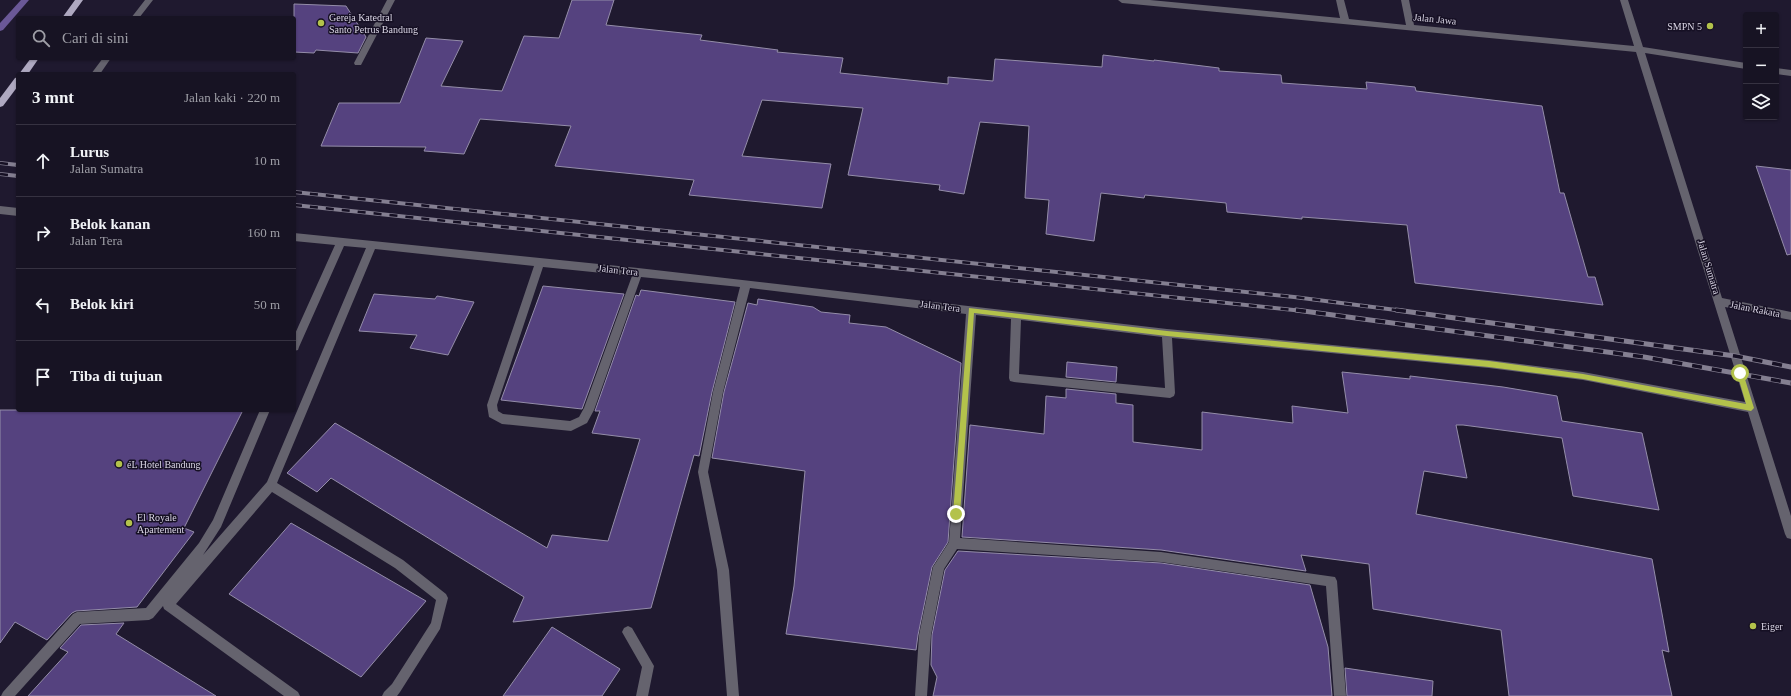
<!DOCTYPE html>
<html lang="id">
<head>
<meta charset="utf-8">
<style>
	:root { --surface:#171323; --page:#201c2b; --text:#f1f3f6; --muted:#9e9ea6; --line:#363241 }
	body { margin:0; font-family:"Times New Roman",serif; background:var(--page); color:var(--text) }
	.controls { position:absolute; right:12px; top:12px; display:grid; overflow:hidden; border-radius:4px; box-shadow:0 1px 3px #0004 }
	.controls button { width:36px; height:36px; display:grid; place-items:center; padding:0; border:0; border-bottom:1px solid var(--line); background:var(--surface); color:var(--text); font:20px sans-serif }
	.stop { position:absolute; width:12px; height:12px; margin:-9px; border:3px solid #b3c24b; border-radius:50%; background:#fff }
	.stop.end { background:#b3c24b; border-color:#fff; box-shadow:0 1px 4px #0008 }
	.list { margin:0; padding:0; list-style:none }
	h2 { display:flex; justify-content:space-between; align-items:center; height:52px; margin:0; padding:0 16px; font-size:17px }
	h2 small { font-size:13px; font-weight:400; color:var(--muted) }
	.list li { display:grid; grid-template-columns:26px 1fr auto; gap:12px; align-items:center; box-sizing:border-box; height:72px; padding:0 16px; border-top:1px solid var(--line) }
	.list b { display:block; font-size:15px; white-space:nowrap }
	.list p { margin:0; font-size:13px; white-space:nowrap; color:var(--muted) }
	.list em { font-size:13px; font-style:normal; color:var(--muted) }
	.icon { flex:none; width:22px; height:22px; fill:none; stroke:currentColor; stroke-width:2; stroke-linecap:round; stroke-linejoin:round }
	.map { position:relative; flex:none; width:1791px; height:696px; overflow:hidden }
	.search { position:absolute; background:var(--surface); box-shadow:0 1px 3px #0004; left:16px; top:16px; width:280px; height:44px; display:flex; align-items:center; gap:10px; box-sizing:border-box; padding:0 14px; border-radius:4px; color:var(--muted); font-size:15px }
	.panel { position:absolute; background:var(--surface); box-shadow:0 1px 3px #0004; left:16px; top:72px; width:280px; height:340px; border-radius:4px }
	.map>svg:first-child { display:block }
</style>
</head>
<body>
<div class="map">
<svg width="1791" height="696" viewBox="0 0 1791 696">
	<rect width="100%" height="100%" fill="#1f192f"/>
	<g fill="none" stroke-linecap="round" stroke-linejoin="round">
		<path fill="#6a5897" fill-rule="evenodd" d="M21,0H29L3,30L0,31V23Z"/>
	</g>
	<path fill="#55427f" stroke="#948da9" d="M572,0H614L606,25L702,35L700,40L778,50L777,52L843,58L840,73L948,84V77L993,81L995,59L1102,67L1103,55L1154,61V60L1219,68V71L1281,75L1282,83L1367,89L1366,82L1415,87L1416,91L1542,106L1560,193H1564L1588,277H1595L1603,305L1415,283L1407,225L1302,217V219L1227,212L1226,203L1145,195L1144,198L1101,193L1094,241L1046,234L1049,200L1025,198L1029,126L980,122L964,194L939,190L940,185L848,175L863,108L762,100L742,156L831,164L822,208L689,195L694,180L555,166L571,126L480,119L464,154L424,151L426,147L321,146L339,103H400L426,38L463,41L441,86L502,91L524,36L559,38Z
		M294,4L346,6L366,37L358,53L316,50L314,53L294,52Z
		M1756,166L1791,170V254L1787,255Z
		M543,286L624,294L582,409L501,400Z
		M641,290L735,302L712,392L699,456L694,455L651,608L513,622L524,597L331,478L317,492L287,473L335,423L547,548L552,535L608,541L640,439L592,433L600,411H595L636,295L639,296Z
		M374,294L435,299L437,296L474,302L448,355L410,348L417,335L359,331Z
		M758,299L813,307L821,312L850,315L849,323L886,327L961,363L948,542L932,567L918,635L916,650L786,634L794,586L805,471L712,458L724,392L748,303L757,305Z
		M1067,362L1117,367L1116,382L1066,377Z
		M1342,372L1410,379V376L1503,387L1557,396L1562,421L1642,433L1659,510L1573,496L1562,438L1463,425H1456L1467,478L1424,471L1416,514L1652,559L1669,652L1662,650L1672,696H1509L1501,630L1373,609L1369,564L1301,555L1306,571L1161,550L962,537L970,425L1044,434L1046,396L1066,398V389L1116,394V403L1133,405V442L1202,450V412L1293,423L1292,406L1348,413Z
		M0,410H243L184,528L194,532L137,607L76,611L72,613L47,640L15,622L0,643Z
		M291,523L426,601L361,677L229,594Z
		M958,551L1161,563L1310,585L1328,647L1332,696H933L937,677L931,665L932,635L945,570Z
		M124,623L116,634L216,696H28L68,652L60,648L81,625Z
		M552,627L620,669L602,696H503Z
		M1345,668L1433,681L1432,696H1347Z"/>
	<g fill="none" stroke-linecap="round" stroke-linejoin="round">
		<path fill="#65636e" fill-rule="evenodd" d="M145,0H153L139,18H131Z
			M387,0H395L361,65H355L354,63Z
			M1118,0H1150L1340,18L1336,0H1344L1349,19L1406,25L1401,0H1409L1414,25L1634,46L1620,0H1628L1643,47L1746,63V69L1645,53L1722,298L1791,312V320L1725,307L1791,516V539L1787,538L1785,534L1748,412L1583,380L1489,368L1172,338L1175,393L1174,396L1170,398L1014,382L1010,381L1009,378L1011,319L976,315L960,538L1161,552L1335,577L1337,581L1346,696H1334L1326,586L1161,562L957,549L944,569L931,635L927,696H915L919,635L933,567L949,542L966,314L750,288L723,392L708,472L729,570L739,696H727L717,570L698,472L713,392L740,287L641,277L594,410L587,423L571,431L502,424L489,417L487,405L534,266L375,249L277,483L403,560L446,594L448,598L440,629L400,692L397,696H382L384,692L392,684L431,623L436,600L395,568L272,492L176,604L298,692L300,696H284L164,609L163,606L153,618L149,620L80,624L15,696H1L3,692L73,614L77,612L146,608L199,543L213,520L260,410H270L221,527L203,555L267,482L366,248L344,246L299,347L298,350L294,351V336L335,245L294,241V233L638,268L1167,329L1489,360L1583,372L1745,402L1636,52L1122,3ZM543,267L632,276L584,408L579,417L570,421L503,414L498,411L497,405ZM1021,320L1162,337L1165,388L1019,374Z
			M103,58H111L100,74H91Z
			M1776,68L1791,70V76L1776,74Z
			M0,206L18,208V216L0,214Z
			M628,626L632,628L654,666L648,696H636L642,667L622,632L624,628Z"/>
		<path fill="#afa9c1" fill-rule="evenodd" d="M75,0H83L70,18H62Z
			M31,58H39L28,74H19Z
			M18,77V86L3,106L0,107V98L15,78Z"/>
		<defs>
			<path id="rail-far1" d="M0,163L18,165
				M0,174L18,176
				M294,192L1294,297L1404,311
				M294,205L1303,311"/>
			<path id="rail" d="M1296,310L1644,357L1791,383
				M1396,310L1735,356L1791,367"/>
		</defs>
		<use href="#rail-far1" stroke="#847f91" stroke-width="4"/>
		<use href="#rail" stroke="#847f91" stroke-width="5"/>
		<use href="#rail-far1" stroke="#161024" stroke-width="2.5" stroke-dasharray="8" stroke-linecap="butt"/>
		<use href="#rail" stroke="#161024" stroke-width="3.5" stroke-dasharray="10" stroke-linecap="butt"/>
	</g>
	<path fill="#b3c24b" d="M969,308L1167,331L1489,361L1583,374L1746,404L1737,373L1740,370L1743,373L1754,408L1751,411L1583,379L1489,367L1167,336L974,313L960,514L956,517L953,514Z"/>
	<g fill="#b3c24b" stroke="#161024" stroke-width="1.5">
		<circle cx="321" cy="23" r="4"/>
		<circle cx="1710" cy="26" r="4"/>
		<circle cx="119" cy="464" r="4"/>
		<circle cx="129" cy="523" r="4"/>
		<circle cx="1753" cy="626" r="4"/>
	</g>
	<g text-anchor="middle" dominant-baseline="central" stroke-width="3" stroke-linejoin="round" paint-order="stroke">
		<g font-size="10" fill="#dad6e5" stroke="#161024" text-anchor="start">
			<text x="329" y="17">Gereja Katedral<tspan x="329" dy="12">Santo Petrus Bandung</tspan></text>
			<text x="1702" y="26" text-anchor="end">SMPN 5</text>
			<text x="127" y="464">éL Hotel Bandung</text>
			<text x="137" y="517">El Royale<tspan x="137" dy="12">Apartement</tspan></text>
			<text x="1761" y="626">Eiger</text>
		</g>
		<g font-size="10" fill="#dad6e5" stroke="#161024">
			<text transform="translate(1435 19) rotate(6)">Jalan Jawa</text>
			<text transform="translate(1709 267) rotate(73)">Jalan Sumatra</text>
			<text transform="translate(618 270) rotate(6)">Jalan Tera</text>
			<text transform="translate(940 306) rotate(7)">Jalan Tera</text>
			<text transform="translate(1755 309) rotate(11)">Jalan Rakata</text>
		</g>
	</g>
</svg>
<div class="controls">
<button>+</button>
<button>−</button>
<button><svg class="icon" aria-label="layers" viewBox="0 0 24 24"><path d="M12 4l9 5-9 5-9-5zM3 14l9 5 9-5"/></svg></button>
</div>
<div class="stop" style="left:1740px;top:373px"></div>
<div class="stop end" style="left:956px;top:514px"></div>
<div class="search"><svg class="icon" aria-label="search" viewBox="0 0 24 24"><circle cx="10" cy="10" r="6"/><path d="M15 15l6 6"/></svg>Cari di sini</div>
<section class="panel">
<h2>3 mnt<small>Jalan kaki · 220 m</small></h2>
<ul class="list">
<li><svg class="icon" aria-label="ahead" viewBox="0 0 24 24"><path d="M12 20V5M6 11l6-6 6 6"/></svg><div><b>Lurus</b><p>Jalan Sumatra</p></div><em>10 m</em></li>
<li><svg class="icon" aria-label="right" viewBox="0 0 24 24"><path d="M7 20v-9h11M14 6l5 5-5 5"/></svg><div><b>Belok kanan</b><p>Jalan Tera</p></div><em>160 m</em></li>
<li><svg class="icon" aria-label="left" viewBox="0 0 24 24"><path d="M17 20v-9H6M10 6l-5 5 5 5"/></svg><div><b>Belok kiri</b></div><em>50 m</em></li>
<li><svg class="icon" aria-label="arrive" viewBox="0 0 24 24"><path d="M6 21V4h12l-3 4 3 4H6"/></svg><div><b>Tiba di tujuan</b></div></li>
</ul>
</section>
</div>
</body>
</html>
